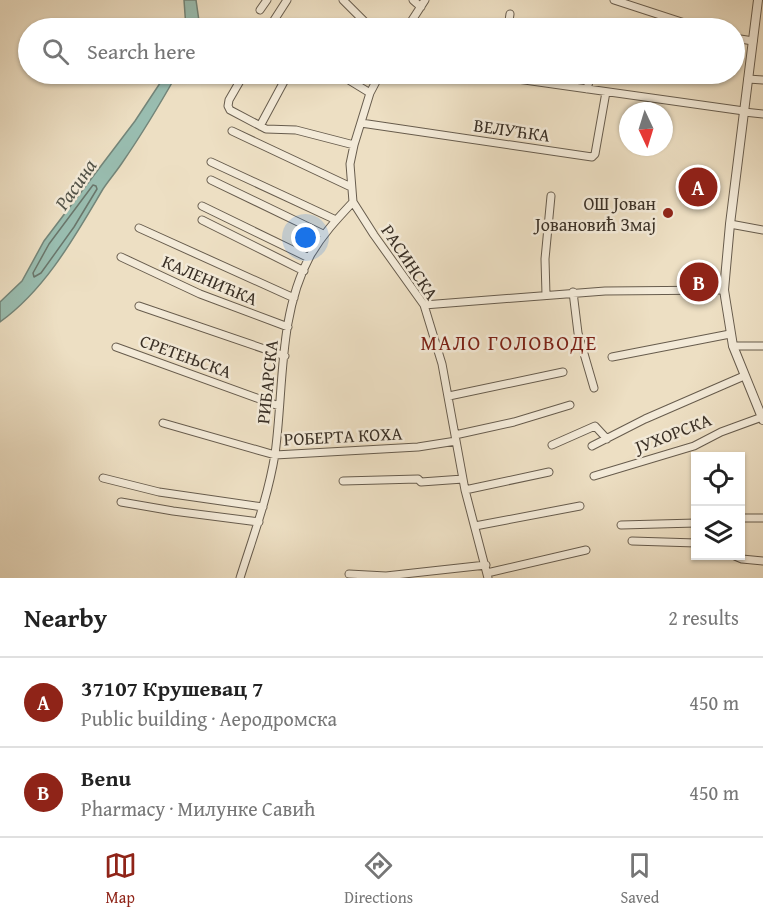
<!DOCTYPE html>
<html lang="en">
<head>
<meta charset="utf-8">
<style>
	:root { --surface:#fff; --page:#f6f6f6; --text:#222; --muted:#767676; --line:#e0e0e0; --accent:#8f2418 }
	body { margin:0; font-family:"Gentium Book Plus",serif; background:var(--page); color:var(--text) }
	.controls { position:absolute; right:18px; bottom:18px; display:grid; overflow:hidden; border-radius:0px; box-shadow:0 2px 4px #0004 }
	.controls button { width:54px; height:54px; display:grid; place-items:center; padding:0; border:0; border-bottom:2px solid var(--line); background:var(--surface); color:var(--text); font:30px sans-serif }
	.compass { position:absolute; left:619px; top:102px; width:54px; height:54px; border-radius:50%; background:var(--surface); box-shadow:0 2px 4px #0004; rotate:176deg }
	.you { position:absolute; left:306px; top:238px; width:21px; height:21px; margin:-15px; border:4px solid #fff; border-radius:50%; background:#1a73e8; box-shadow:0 0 0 9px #1a73e833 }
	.badge { display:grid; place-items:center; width:39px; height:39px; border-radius:50%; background:var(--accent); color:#fff; font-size:20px; font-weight:700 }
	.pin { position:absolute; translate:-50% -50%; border:3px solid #fff; box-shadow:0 2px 6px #0006 }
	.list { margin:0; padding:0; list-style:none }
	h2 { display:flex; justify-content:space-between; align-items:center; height:78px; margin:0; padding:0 24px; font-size:26px }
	h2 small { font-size:20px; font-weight:400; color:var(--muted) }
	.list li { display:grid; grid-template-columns:39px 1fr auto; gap:18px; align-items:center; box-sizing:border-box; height:90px; padding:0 24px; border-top:2px solid var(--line) }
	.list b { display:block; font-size:22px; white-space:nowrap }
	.list p { margin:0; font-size:20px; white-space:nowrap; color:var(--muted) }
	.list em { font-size:20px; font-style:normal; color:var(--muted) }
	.icon { flex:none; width:33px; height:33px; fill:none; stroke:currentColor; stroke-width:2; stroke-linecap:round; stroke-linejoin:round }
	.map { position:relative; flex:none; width:763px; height:578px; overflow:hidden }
	.search { position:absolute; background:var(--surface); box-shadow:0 2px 4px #0004; left:18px; right:18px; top:18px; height:66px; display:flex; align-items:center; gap:15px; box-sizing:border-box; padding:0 21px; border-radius:33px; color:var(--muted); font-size:22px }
	.sheet { height:258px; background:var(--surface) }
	nav { display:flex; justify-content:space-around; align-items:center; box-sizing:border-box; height:84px; border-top:2px solid var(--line); background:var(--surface); font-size:16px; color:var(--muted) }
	nav a { display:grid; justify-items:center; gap:3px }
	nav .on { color:var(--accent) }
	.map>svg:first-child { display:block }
</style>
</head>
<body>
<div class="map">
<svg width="763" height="578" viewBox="0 0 763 578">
	<rect width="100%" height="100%" fill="#eddfc3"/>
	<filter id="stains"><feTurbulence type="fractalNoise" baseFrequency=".00333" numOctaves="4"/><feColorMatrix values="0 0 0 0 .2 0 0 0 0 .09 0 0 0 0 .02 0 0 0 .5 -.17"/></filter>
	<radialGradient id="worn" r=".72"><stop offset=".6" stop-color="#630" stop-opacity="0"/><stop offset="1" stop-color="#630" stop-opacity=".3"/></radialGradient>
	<path fill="#99bdb0" stroke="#738579" stroke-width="1.5" d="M184,0H196L200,28H186Z
		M166,74H177C160,104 142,134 122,163C116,172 109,180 103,189C75,236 46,289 0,322V302L22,281L44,241L135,121Z"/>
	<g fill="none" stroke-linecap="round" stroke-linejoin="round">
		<path stroke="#6a766b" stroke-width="1.5" d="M93,185L96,186L97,189L74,227L41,273L34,277L33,273L49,244Z"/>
		<defs>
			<path id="minor" d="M343,0L371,28
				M413,0L421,7
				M614,0L700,28
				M260,10L267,0
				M561,24L571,28
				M269,28L287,0
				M315,28V27
				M407,28L425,0
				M508,28L510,14
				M734,38L753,41
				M244,74L229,100L228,106L230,110L266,129L296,130L354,145
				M339,74L370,93
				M380,74L370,93L354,145L350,164L353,202L374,235L424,305L442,364L465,490L488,578
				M482,74L744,111
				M748,79L763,80
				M587,89L591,74
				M744,112L763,114
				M361,123L592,157L595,154L606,92
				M260,126L288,74
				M232,131L351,187
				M211,162L336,220
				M211,180L323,234
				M202,206L309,258
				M202,220L304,271
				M730,224L763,230
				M139,228L294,298
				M121,257L200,294L288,327
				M573,292L578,333L594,388
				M546,295L545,259L551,196
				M424,305L605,291L724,290
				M139,306L285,356
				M733,346H763
				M116,347L279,406
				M612,357L730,334
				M449,396L563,372
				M163,423L275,455L418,447L456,441
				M455,435L514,422L570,405
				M552,445L595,426L607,439
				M592,446L645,419L744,376
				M594,476L694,446L721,432L762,417
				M103,478L159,492L263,507
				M343,481L418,479L421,482L463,479
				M465,490L549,472
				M121,502L173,511L259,522
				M740,518H763
				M621,525L696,523
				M475,526L580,506
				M632,541L696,543
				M735,556L742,559L763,561
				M487,573L586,550
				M349,574L386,576L486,565
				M240,578C253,537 268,497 275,454C284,389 278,315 310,256C322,235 337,219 353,202"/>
			<path id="tertiary" d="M758,0L730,224L724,290L733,346L763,420"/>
		</defs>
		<use href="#minor" stroke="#675c4d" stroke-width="9"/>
		<use href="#tertiary" stroke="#675c4d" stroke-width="10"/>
		<use href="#minor" stroke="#f3ead8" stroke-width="7"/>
		<use href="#tertiary" stroke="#f3ead8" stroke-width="8"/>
	</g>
	<circle fill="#8f2418" stroke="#f3ead8" stroke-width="2" cx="668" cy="213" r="6"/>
	<g text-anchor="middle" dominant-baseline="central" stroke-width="5" stroke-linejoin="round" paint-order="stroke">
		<g font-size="18" fill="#3a3026" stroke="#f3ead8">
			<text transform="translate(512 130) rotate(8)">ВЕЛУЋКА</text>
			<text transform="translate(410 262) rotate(56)">РАСИНСКА</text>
			<text transform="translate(210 280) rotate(23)">КАЛЕНИЋКА</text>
			<text transform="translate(186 356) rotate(20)">СРЕТЕЊСКА</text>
			<text transform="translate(267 382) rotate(-84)">РИБАРСКА</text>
			<text transform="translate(673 433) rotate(-21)">ЈУХОРСКА</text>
			<text transform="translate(343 436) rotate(-3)">РОБЕРТА КОХА</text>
		</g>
		<g font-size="18" fill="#3a3026" stroke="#f3ead8" text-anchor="end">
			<text x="656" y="203">ОШ Јован<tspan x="656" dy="21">Јовановић Змај</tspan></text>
		</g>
		<g font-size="20" font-style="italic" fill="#525348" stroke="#f3ead8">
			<text transform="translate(75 184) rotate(-55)">Расина</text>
		</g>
		<g font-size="21" letter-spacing="1.5" fill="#7a1f14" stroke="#f3ead8">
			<text x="509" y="342">МАЛО ГОЛОВОДЕ</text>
		</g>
	</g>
	<rect width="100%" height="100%" filter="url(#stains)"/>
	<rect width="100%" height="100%" fill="url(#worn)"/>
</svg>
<div class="controls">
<button><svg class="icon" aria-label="locate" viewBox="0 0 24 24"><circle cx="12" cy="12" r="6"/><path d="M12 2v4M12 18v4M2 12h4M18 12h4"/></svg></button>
<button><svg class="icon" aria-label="layers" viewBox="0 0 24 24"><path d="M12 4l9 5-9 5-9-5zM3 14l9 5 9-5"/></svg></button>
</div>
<svg class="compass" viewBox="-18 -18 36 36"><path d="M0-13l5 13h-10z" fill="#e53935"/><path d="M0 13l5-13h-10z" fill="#767676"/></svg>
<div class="you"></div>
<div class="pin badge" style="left:698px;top:187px">A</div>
<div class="pin badge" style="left:699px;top:282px">B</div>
<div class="search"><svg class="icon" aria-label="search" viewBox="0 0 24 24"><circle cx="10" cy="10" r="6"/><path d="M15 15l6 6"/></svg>Search here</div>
</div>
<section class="sheet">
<h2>Nearby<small>2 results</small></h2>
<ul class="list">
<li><span class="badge">A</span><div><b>37107 Крушевац 7</b><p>Public building · Аеродромска</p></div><em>450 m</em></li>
<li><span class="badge">B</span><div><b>Benu</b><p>Pharmacy · Милунке Савић</p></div><em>450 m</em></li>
</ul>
</section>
<nav>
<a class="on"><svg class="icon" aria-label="map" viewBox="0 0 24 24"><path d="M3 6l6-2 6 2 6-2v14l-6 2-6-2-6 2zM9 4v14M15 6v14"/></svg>Map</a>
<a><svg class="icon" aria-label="directions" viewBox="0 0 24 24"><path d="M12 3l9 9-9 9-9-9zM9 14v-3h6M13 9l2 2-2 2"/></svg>Directions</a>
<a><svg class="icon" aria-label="saved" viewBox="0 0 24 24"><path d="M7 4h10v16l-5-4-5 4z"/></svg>Saved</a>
</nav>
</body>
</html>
